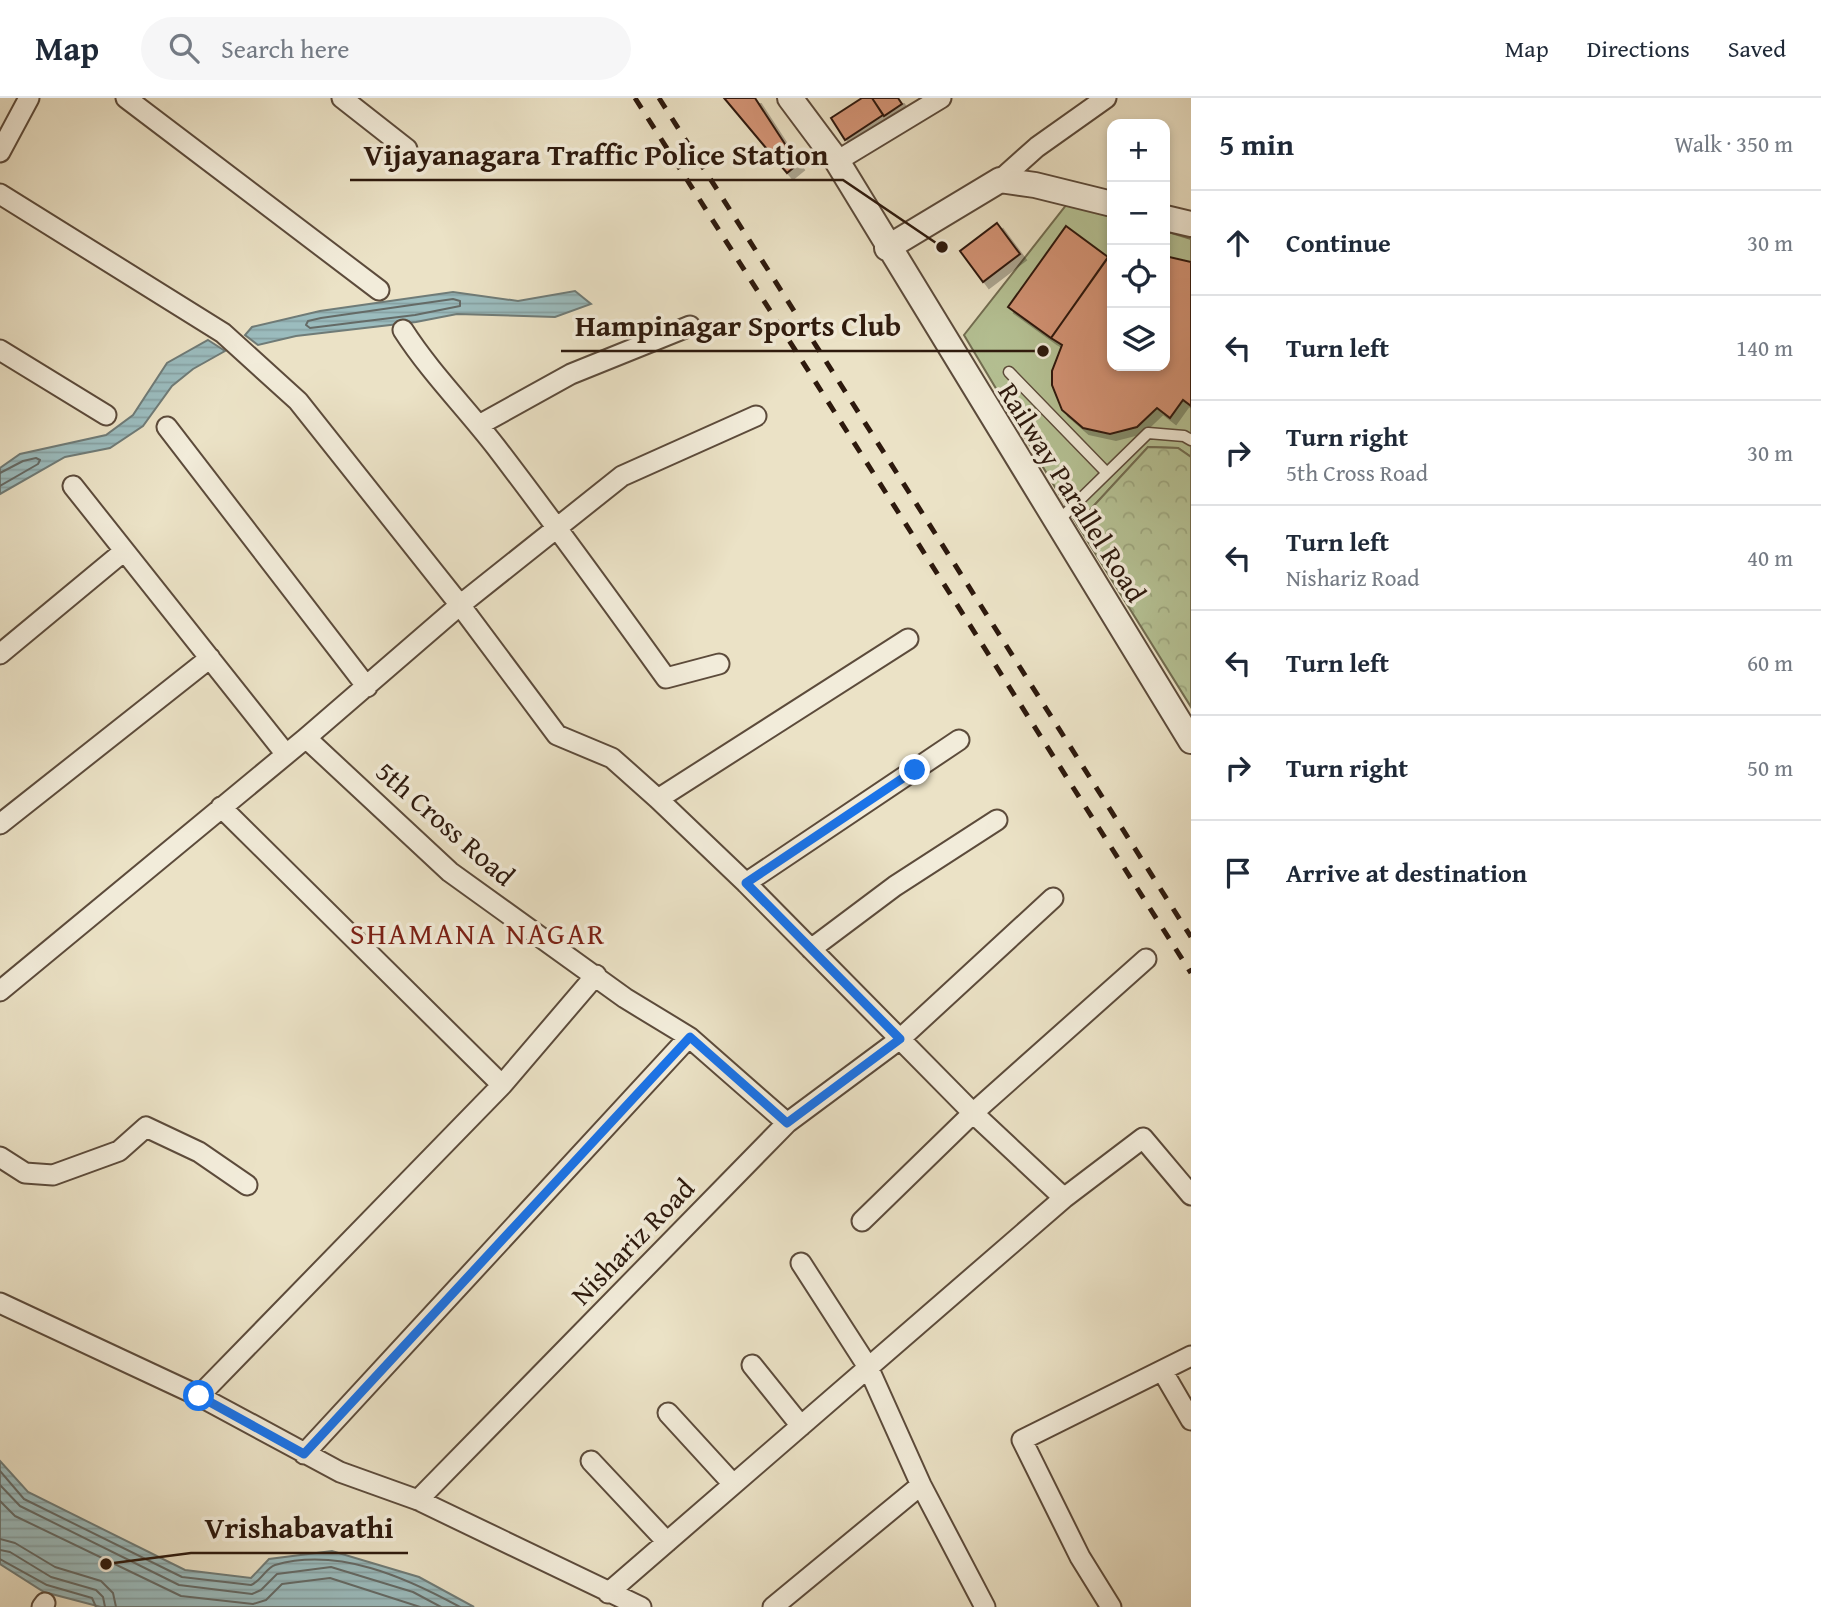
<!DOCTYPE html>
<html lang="en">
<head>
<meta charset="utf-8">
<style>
	:root { --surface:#fff; --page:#f6f6f7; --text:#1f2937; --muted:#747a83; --line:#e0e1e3 }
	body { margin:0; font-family:"Gentium Book Plus",serif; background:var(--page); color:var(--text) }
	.controls { position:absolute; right:21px; top:21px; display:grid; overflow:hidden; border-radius:14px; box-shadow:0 4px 10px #0003 }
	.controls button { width:63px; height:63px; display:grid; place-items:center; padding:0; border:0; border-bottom:2px solid var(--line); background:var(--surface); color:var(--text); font:35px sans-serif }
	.stop { position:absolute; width:21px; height:21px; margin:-16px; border:5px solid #1a73e8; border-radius:50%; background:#fff }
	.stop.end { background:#1a73e8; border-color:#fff; box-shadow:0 2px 7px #0008 }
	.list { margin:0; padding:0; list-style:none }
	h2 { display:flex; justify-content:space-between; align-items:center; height:91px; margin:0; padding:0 28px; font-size:30px }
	h2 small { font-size:23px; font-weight:400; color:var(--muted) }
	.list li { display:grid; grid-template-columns:46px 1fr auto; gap:21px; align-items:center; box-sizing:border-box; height:105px; padding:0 28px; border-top:2px solid var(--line) }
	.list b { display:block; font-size:26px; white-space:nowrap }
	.list p { margin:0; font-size:23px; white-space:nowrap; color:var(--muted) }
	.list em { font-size:23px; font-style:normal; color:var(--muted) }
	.icon { flex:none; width:38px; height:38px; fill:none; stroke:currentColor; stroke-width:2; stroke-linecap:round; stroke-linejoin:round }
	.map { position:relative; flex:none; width:1191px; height:1509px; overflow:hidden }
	header { display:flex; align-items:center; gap:42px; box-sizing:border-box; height:98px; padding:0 35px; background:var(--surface); border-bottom:2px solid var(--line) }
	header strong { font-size:33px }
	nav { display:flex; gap:38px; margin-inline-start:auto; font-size:24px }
	.search { width:490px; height:63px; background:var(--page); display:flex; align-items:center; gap:18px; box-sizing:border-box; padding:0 24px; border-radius:38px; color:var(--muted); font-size:26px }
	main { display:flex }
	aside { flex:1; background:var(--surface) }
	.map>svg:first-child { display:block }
</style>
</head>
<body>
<header>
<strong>Map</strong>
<div class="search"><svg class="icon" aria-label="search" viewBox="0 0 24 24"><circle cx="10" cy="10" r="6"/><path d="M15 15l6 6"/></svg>Search here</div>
<nav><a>Map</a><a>Directions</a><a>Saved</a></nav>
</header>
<main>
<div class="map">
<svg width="1191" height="1509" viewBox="0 0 1191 1509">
	<defs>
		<pattern id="forest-crowns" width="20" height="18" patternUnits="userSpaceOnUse" patternTransform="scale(1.75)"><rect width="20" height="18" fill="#b6c396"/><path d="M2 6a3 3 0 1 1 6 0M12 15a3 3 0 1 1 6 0" fill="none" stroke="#9da780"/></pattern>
		<pattern id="water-rules" width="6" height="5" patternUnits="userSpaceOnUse" patternTransform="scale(1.75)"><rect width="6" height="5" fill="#9bbcbe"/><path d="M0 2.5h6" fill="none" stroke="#86a1a2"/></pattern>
		<filter id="shadow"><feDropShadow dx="6" dy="6" stdDeviation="0" flood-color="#0004"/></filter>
	</defs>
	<rect width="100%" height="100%" fill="#ebe2c6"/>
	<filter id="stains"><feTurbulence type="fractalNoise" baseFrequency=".00286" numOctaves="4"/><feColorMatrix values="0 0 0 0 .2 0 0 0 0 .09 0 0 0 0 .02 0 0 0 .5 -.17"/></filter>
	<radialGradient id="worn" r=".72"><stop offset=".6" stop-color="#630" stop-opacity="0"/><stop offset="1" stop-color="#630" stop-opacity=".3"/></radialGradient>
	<path fill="#b6c396" stroke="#726e52" stroke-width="2" d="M1067,106L1112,119V268H1165V133L1191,141V359L1178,350L1148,349L1077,426L964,237Z"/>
	<path fill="url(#forest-crowns)" stroke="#726e52" stroke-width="2" d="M1148,349L1178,350L1191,359V609L1077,426Z"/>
	<path fill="url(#water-rules)" stroke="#6f7b77" stroke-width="2" d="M575,193L591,206L555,219L457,216L416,224L296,238L258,247L245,237L252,229L320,213L453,194L518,203Z
		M208,242L225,253L193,271L172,288L143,328L110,350L65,359L0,396V370L20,356L106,337L133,317L167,265Z
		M0,1363L28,1394L185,1472L251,1480L269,1461L332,1453L419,1479L474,1509H101L44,1494L0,1466Z"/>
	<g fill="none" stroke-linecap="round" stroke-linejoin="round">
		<path stroke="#646a66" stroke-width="2" d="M453,201L460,203V208L415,217L310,230L306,227L308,223L321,220Z
			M0,375L23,363L36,360L40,362L38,366L0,388
			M0,1373L24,1401L182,1479L251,1487C261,1483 266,1470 275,1467C338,1449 405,1479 460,1509
			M0,1387L20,1408L179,1487L252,1496L261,1492L277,1476L331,1469L413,1494L441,1509
			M0,1403L15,1418L181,1498L253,1506L266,1502L282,1486L330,1480L420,1509
			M0,1441L15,1445L55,1469L101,1483L113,1495L116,1509
			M0,1452L10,1454L51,1479L96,1492L103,1499L105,1509
			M0,1461L47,1487L92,1500L96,1509"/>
	</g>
	<path fill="#d49476" stroke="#2d190d" stroke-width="2" filter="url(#shadow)" d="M724,0H755L798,66L787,75Z
		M862,0H872L883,17L845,42L831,20Z
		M872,0H898L902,6L884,18Z
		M997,125L1020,156L983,184L960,153Z
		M1066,128L1108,159L1051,240L1008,209Z
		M1112,154V268H1165V158L1191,164V308L1183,302L1170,320L1157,310L1137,329L1110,336L1083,330L1062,312L1052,287V273L1062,247L1051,240Z"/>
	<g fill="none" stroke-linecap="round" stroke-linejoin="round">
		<defs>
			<path id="service" d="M1009,274L1107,375
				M1057,424L1148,335L1184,338L1191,342"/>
			<path id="minor" d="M126,0L379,192
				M342,0L407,51
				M0,54L29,0
				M837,63L941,0
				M1000,82L1037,49L1106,0
				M0,96L223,235L298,303L460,507L557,637L612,660L658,701L746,785L973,1015L1064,1100
				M403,232C430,274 465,309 496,349C554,425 610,502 666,580L719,566
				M0,252L106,317
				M479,327L571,276L690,228
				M167,329L367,589
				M73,388L285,655
				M0,556L123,454
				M306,640L450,774L625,900L689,939L787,1025
				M658,701L908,541
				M0,726L210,560
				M746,785L959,642
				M811,851L895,788L997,722
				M0,893L306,640L460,507L622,378L756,318
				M502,987L596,877
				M0,1059L25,1075L53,1077L119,1053L146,1029L199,1054L247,1087
				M862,1123L973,1015L1146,861
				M801,1165L868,1269L921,1387L985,1509
				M0,1205L199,1298L340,1374L418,1402L641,1509
				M752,1267L801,1328
				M1163,1274L1191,1322
				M199,1298L502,987L221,709
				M668,1315L733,1386
				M304,1356L689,939
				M591,1363L667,1444
				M418,1402L787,1025L900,941L1053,800
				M608,1495L1064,1100L1143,1040L1191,1097
				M42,1509L45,1505
				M773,1509L921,1387
				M1111,1509L1080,1459L1022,1342L1191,1258"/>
			<path id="tertiary" d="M790,0L837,63L1191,643
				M1165,120L1191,126
				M887,150L1000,82L1035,87L1112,106"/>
		</defs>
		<use href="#service" stroke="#5c4b3b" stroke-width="13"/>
		<use href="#minor" stroke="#5c4b3b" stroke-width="23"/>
		<use href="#tertiary" stroke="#5c4b3b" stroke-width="28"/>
		<use href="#service" stroke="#f2ecda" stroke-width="10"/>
		<use href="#minor" stroke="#f2ecda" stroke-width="19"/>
		<use href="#tertiary" stroke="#f2ecda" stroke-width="24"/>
		<path stroke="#2d190d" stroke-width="5" stroke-dasharray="12 12" stroke-linecap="butt" d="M635,0L1191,875
			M659,0L1191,839"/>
	</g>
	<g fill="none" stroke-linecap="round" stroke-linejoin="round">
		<path stroke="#1a73e8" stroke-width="9" d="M199,1298L304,1356L690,939L787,1025L900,941L746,785L915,672"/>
	</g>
	<g text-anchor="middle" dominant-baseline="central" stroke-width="7" stroke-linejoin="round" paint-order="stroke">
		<g font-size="28" fill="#2d190d" stroke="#f2ecda">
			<text transform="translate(1073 394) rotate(58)">Railway Parallel Road</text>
			<text transform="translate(446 725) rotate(41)">5th Cross Road</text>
			<text transform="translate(632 1143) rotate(-46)">Nishariz Road</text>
		</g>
		<g font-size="30" letter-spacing="2" fill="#7a1f14" stroke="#f2ecda">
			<text x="478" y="835">SHAMANA NAGAR</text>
		</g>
	</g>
	<path fill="none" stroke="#2d190d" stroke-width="2.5" d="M942 149L843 82H350M1043 253L915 253H561M106 1466L191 1455H408"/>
	<g fill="#2d190d" stroke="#f2ecda" stroke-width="2.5">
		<circle cx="942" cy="149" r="7"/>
		<circle cx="1043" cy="253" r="7"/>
		<circle cx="106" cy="1466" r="7"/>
	</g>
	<g font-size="30" text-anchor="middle" font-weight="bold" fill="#2d190d" stroke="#f2ecda" stroke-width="7" stroke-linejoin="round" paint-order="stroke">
		<text x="596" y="67">Vijayanagara Traffic Police Station</text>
		<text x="738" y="238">Hampinagar Sports Club</text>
		<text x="299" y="1440">Vrishabavathi</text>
	</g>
	<rect width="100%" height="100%" filter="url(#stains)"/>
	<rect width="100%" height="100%" fill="url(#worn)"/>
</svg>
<div class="controls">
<button>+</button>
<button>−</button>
<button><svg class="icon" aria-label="locate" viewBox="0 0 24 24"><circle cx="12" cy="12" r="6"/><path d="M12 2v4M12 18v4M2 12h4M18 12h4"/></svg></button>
<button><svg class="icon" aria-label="layers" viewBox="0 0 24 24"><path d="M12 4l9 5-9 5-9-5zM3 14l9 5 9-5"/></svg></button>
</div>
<div class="stop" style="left:199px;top:1298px"></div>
<div class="stop end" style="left:915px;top:672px"></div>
</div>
<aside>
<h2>5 min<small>Walk · 350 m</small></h2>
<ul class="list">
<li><svg class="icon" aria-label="ahead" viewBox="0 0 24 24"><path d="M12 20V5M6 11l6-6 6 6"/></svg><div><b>Continue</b></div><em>30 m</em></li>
<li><svg class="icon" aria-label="left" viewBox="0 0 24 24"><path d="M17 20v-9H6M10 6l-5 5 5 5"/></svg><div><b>Turn left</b></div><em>140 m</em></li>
<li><svg class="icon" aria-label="right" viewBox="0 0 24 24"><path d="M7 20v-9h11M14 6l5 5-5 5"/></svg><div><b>Turn right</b><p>5th Cross Road</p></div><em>30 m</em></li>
<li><svg class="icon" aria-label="left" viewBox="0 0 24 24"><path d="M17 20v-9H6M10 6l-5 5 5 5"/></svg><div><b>Turn left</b><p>Nishariz Road</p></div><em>40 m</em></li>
<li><svg class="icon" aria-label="left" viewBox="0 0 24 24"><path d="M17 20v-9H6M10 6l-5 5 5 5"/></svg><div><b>Turn left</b></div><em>60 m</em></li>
<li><svg class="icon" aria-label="right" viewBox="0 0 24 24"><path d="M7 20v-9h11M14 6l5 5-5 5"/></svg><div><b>Turn right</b></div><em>50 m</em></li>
<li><svg class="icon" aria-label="arrive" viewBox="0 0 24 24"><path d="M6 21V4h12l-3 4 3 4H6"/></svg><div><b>Arrive at destination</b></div></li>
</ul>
</aside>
</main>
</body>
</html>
